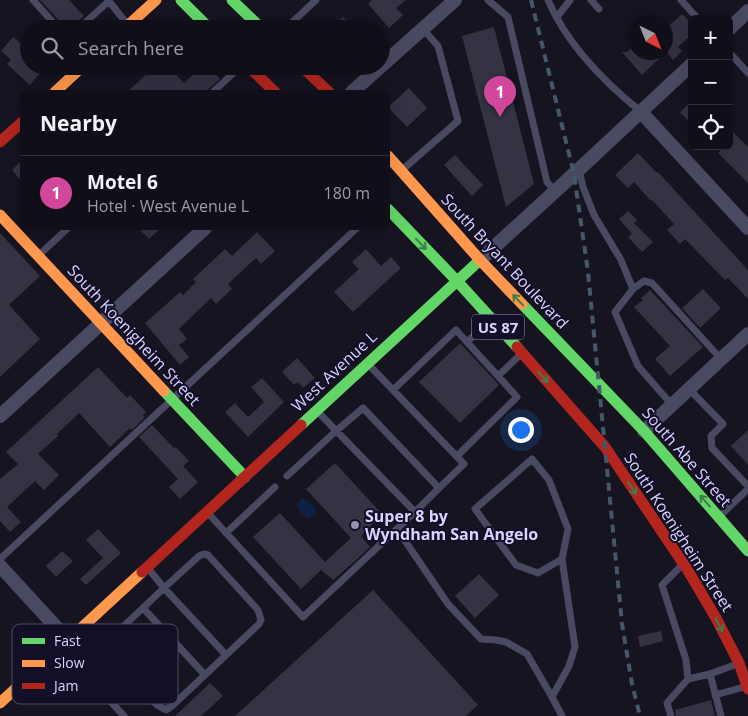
<!DOCTYPE html>
<html lang="en">
<head>
<meta charset="utf-8">
<style>
	:root { --surface:#100f19; --page:#191822; --text:#f1f3f6; --muted:#9c9ca2; --line:#302f38; --accent:#ea580c }
	body { margin:0; font-family:"Open Sans",sans-serif; background:var(--page); color:var(--text) }
	.controls { position:absolute; right:15px; top:15px; display:grid; overflow:hidden; border-radius:8px; box-shadow:0 5px 20px #0002 }
	.controls button { width:45px; height:45px; display:grid; place-items:center; padding:0; border:0; border-bottom:1px solid var(--line); background:var(--surface); color:var(--text); font:25px sans-serif }
	.compass { position:absolute; left:628px; top:15px; width:45px; height:45px; border-radius:50%; background:var(--surface); box-shadow:0 5px 20px #0002; rotate:137deg }
	.you { position:absolute; left:520px; top:429px; width:18px; height:18px; margin:-12px; border:4px solid #fff; border-radius:50%; background:#1a73e8; box-shadow:0 0 0 8px #1a73e833 }
	.badge { display:grid; place-items:center; width:32px; height:32px; border-radius:50%; background:var(--accent); color:#fff; font-size:16px; font-weight:700 }
	.pin { position:absolute; translate:-50% -41px; filter:drop-shadow(0 1px 2px #0008) }
	.pin::after { content:''; position:absolute; top:26px; width:18px; height:15px; background:inherit; clip-path:polygon(0 0,100% 0,50% 100%) }
	.list { margin:0; padding:0; list-style:none }
	h2 { display:flex; justify-content:space-between; align-items:center; height:65px; margin:0; padding:0 20px; font-size:21px }
	h2 small { font-size:16px; font-weight:400; color:var(--muted) }
	.list li { display:grid; grid-template-columns:32px 1fr auto; gap:15px; align-items:center; box-sizing:border-box; height:75px; padding:0 20px; border-top:1px solid var(--line) }
	.list b { display:block; font-size:19px; white-space:nowrap }
	.list p { margin:0; font-size:16px; white-space:nowrap; color:var(--muted) }
	.list em { font-size:16px; font-style:normal; color:var(--muted) }
	.icon { flex:none; width:28px; height:28px; fill:none; stroke:currentColor; stroke-width:2; stroke-linecap:round; stroke-linejoin:round }
	.map { position:relative; flex:none; width:748px; height:716px; overflow:hidden }
	.search { position:absolute; background:var(--surface); box-shadow:0 5px 20px #0002; left:20px; top:20px; width:370px; height:55px; display:flex; align-items:center; gap:12px; box-sizing:border-box; padding:0 18px; border-radius:28px; color:var(--muted); font-size:19px }
	.panel { position:absolute; background:var(--surface); box-shadow:0 5px 20px #0002; left:20px; top:90px; width:370px; height:140px; border-radius:8px }
	.map>svg:first-child { display:block }
</style>
</head>
<body>
<div class="map">
<svg width="748" height="716" viewBox="0 0 748 716">
	<rect width="100%" height="100%" fill="#161421"/>
	<path fill="#0d2144" d="M303,498L312,504L317,512L309,519L301,513L296,505Z"/>
	<path fill="#343243" d="M40,0H69L84,16L74,25L73,29H64L63,25Z
		M372,0H406L396,8L403,15L389,28L368,4Z
		M682,14L692,24V34L678,47L682,51L673,60L666,51V29Z
		M343,17L355,29H330Z
		M494,27L534,184L506,207L462,36Z
		M13,37L29,50V66H46L30,85L7,64L11,60L1,51Z
		M636,44V52H666L642,75L622,52H627Z
		M162,66H168L184,83L202,66H208L220,79L205,92H127L150,71L153,75Z
		M409,88L427,108L407,127L388,107Z
		M692,101V125L680,112Z
		M729,128L748,147V183L718,153L725,146H729Z
		M638,153L657,173L658,172L748,270V299L728,278L725,280L685,239L680,244L667,230L674,224L652,200L651,201L634,182L628,188L615,175Z
		M455,155L483,185L472,196L444,165Z
		M22,160V182L12,170Z
		M628,211L637,220L634,223L653,242L642,252L628,237L632,234L619,219Z
		M138,228H161L149,239Z
		M257,232L275,251L261,264L256,258L228,284L232,289L216,304L211,298L179,329L187,339L179,345L189,357L180,365L145,323L180,292L183,295L196,282L193,279L225,249L232,256Z
		M0,233L40,276L9,305L40,339L0,377Z
		M366,249L381,266L391,257L401,268L353,312L334,292L359,269L352,262Z
		M703,289L721,308L700,328L682,308Z
		M650,290L703,347L670,376L655,359L670,346L634,307L643,300L641,298Z
		M460,343L499,385L460,423L419,382Z
		M297,358L315,378L303,388L298,382L294,385L282,372Z
		M98,367L127,398L130,395L146,412L143,415L145,417L132,430L130,428L110,447L79,413L57,434L58,436L38,454L59,475L44,490L35,481L7,507L21,522L10,532L0,521V479L18,464L6,452Z
		M262,378L284,402L248,437L225,412L235,403L248,417L264,402L251,387Z
		M152,425L174,448L176,447L189,461L183,466L198,482L180,499L169,487L178,479L139,437Z
		M748,430V465L731,446Z
		M335,463L382,514L361,536L370,547L355,561L333,580L321,570L301,589L253,537L280,513L325,562L351,538L306,489Z
		M98,529L121,553L86,585L80,579L103,558L86,540Z
		M62,551L73,561L56,577L46,566Z
		M479,574L499,595L475,618L455,596Z
		M373,590L478,705L466,716H235Z
		M661,631L663,641L640,647L638,636Z
		M210,683L223,696L201,716H175Z
		M711,700L715,716H676L675,710Z"/>
	<g fill="none" stroke-linecap="round" stroke-linejoin="round">
		<path stroke="#4a4962" stroke-width="7" d="M33,0L59,29
			M108,0L128,25
			M488,0L508,17L547,182L555,191
			M548,0C567,45 603,81 640,111
			M591,0L599,9
			M681,0L698,19
			M557,17L570,0
			M78,29L109,1
			M285,29L316,0
			M729,52L748,73
			M213,92L241,66
			M402,170L458,121L438,46L423,29
			M579,170L583,187L594,215L621,260L633,289L615,312L638,366L672,405
			M39,255L68,228
			M633,289L644,281L652,283L721,359
			M467,342L491,320
			M368,364L464,464L439,488
			M498,376L521,354
			M689,389L723,424L711,436L712,448L748,486
			M393,390L456,330L517,397L457,456
			M287,476L336,431L363,408L439,488L415,512
			M207,512L303,617L415,512L318,412
			M721,515L748,489
			M397,529L448,604L481,639L496,640L506,642L527,654L552,697L562,716
			M226,533L275,487
			M0,559L357,228
			M681,566L662,585L686,660L688,679L710,674L737,664
			M147,567L164,588L110,639C107,645 107,648 109,654L157,705L166,710L172,706L259,624L261,620L258,610L208,555L204,554L199,556L164,588L226,655
			M143,608L205,675
			M69,643L73,661L124,716
			M710,674L721,716
			M715,695L744,687
			M552,697L569,666L575,647L562,559L568,529L549,480L532,459L475,509L516,565L538,573L562,559
			M671,716L667,703L688,679"/>
		<path stroke="#4a4962" stroke-width="14" d="M729,29L748,11
			M352,92L455,0
			M640,111L748,228
			M480,260L574,174L692,64
			M0,416L205,228
			M644,431L748,334
			M0,566L68,640"/>
		<path stroke="#63d668" stroke-width="11" d="M181,0L210,29
			M232,0L262,29
			M388,209L457,281L517,347
			M522,304L644,431L748,551
			M164,391L245,477
			M301,425L480,260"/>
		<path stroke="#ff974d" stroke-width="11" d="M124,29L156,0
			M55,92L83,66
			M388,156L480,260L522,304
			M0,215L164,391
			M0,703L142,572"/>
		<path stroke="#b3261e" stroke-width="11" d="M248,66L275,92
			M301,66L329,92
			M0,142L22,122
			M517,347L605,447L687,569L716,618L739,663L748,689
			M142,572L301,425"/>
		<path stroke="#43596b" stroke-width="4" stroke-dasharray="8 6" stroke-linecap="butt" d="M531,0L574,174L588,272L622,624L632,684L640,716"/>
	</g>
	<defs><path id="oneway-shaft" d="M-6 0H5M1.5-3L5.5 0L1.5 3" fill="none" stroke-width="1.6" stroke-linecap="round" stroke-linejoin="round" transform="scale(1.25)"/></defs>
	<g stroke="#3f7c4a">
		<use href="#oneway-shaft" transform="translate(421 244) rotate(46)"/>
		<use href="#oneway-shaft" transform="translate(518 300) rotate(-134)"/>
		<use href="#oneway-shaft" transform="translate(543 377) rotate(48)"/>
		<use href="#oneway-shaft" transform="translate(632 488) rotate(56)"/>
		<use href="#oneway-shaft" transform="translate(705 501) rotate(-131)"/>
		<use href="#oneway-shaft" transform="translate(719 625) rotate(63)"/>
	</g>
	<circle fill="#9591b1" stroke="#130f26" stroke-width="2" cx="355" cy="525" r="5"/>
	<g text-anchor="middle" dominant-baseline="central" stroke-width="4" stroke-linejoin="round" paint-order="stroke">
		<rect fill="#130f26" stroke="#9e99be" stroke-width="1" x="472" y="314.5" width="52" height="25" rx="4"/>
		<g font-size="15" font-weight="bold" fill="#d9d4ff">
			<text x="498" y="327">US 87</text>
		</g>
		<g font-size="16" fill="#d9d4ff" stroke="#130f26">
			<text transform="translate(505 261) rotate(47)">South Bryant Boulevard</text>
			<text transform="translate(134 335) rotate(47)">South Koenigheim Street</text>
			<text transform="translate(334 371) rotate(-43)">West Avenue L</text>
			<text transform="translate(687 457) rotate(49)">South Abe Street</text>
			<text transform="translate(679 532) rotate(57)">South Koenigheim Street</text>
		</g>
		<g font-size="16" font-weight="bold" fill="#d9d4ff" stroke="#130f26" text-anchor="start">
			<text x="365" y="516">Super 8 by<tspan x="365" dy="18">Wyndham San Angelo</tspan></text>
		</g>
	</g>
	<rect x="12" y="624" width="166" height="80" rx="8" fill="#130f26" stroke="#4e4a67" stroke-width="1"/>
	<rect x="22" y="638" width="23" height="6" fill="#63d668"/>
	<rect x="22" y="660" width="23" height="7" fill="#ff974d"/>
	<rect x="22" y="683" width="23" height="6" fill="#b3261e"/>
	<g font-size="14" fill="#d9d4ff">
		<text x="54" y="646">Fast</text>
		<text x="54" y="668">Slow</text>
		<text x="54" y="691">Jam</text>
	</g>
</svg>
<div class="controls">
<button>+</button>
<button>−</button>
<button><svg class="icon" aria-label="locate" viewBox="0 0 24 24"><circle cx="12" cy="12" r="6"/><path d="M12 2v4M12 18v4M2 12h4M18 12h4"/></svg></button>
</div>
<svg class="compass" viewBox="-18 -18 36 36"><path d="M0-13l5 13h-10z" fill="#e53935"/><path d="M0 13l5-13h-10z" fill="#9c9ca2"/></svg>
<div class="you"></div>
<div class="pin badge" style="left:500px;top:117px;background:#d1479c">1</div>
<div class="search"><svg class="icon" aria-label="search" viewBox="0 0 24 24"><circle cx="10" cy="10" r="6"/><path d="M15 15l6 6"/></svg>Search here</div>
<section class="panel">
<h2>Nearby<small></small></h2>
<ul class="list">
<li><span class="badge" style="background:#d1479c">1</span><div><b>Motel 6</b><p>Hotel · West Avenue L</p></div><em>180 m</em></li>
</ul>
</section>
</div>
</body>
</html>
